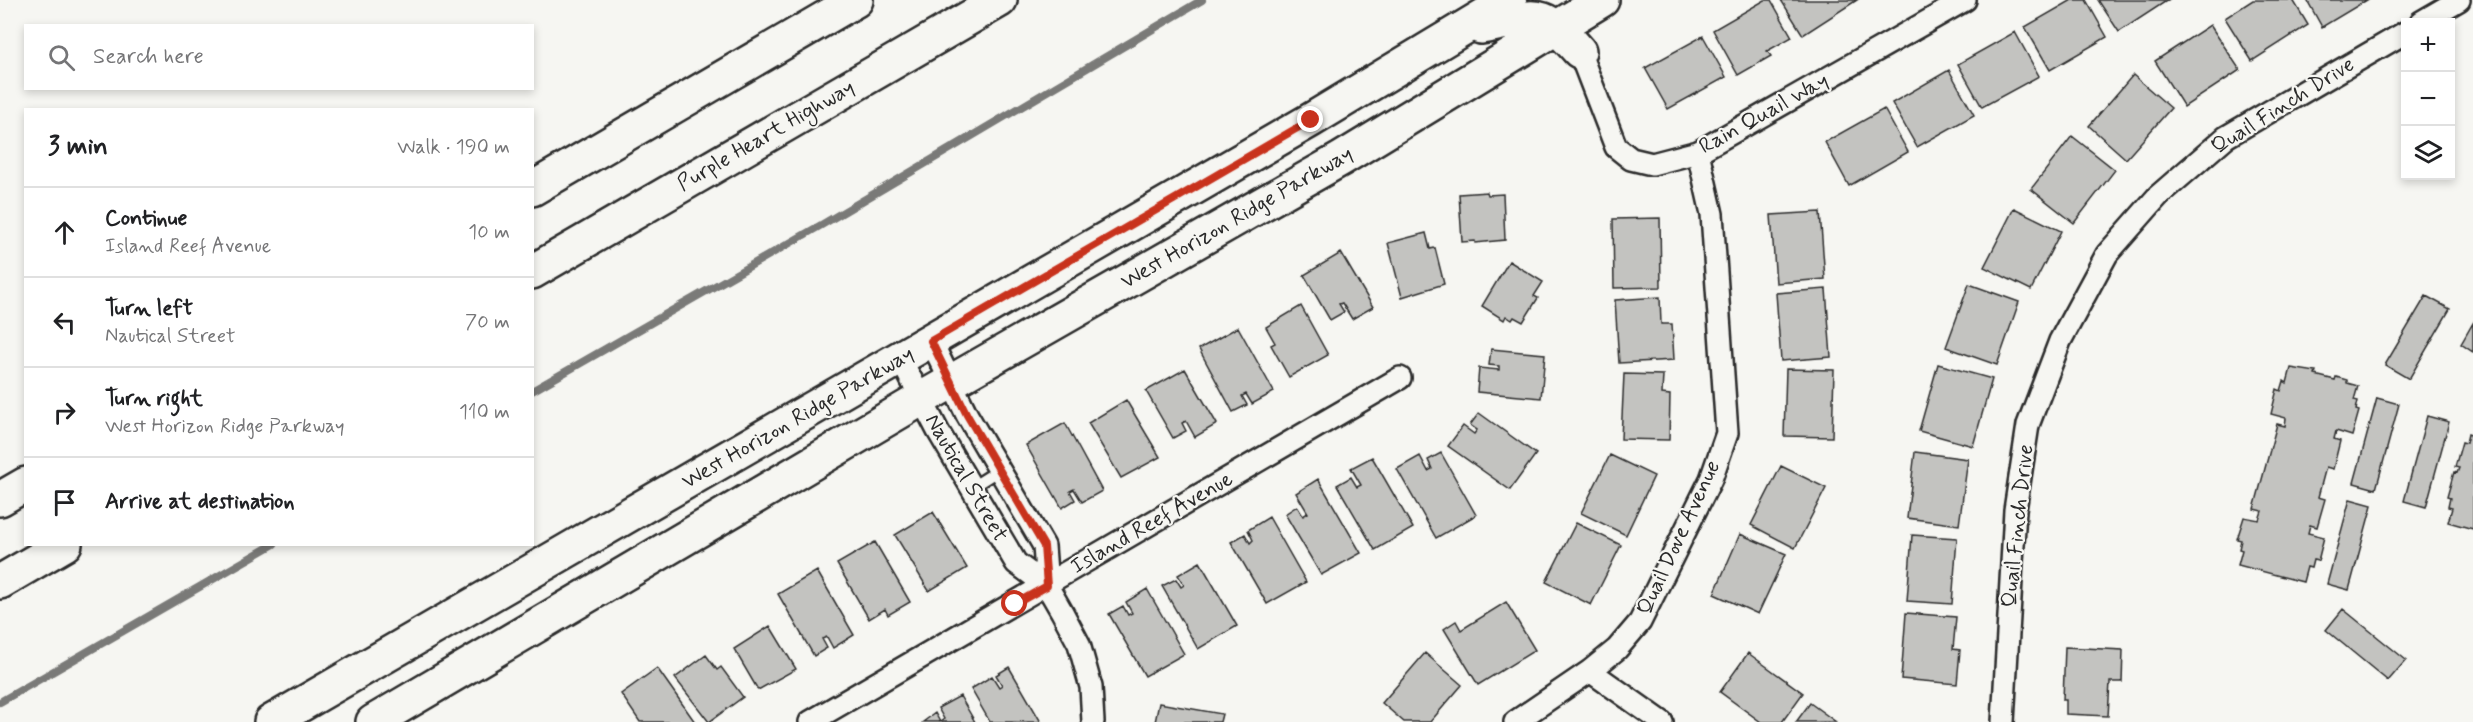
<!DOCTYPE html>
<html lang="en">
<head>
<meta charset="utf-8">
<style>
	:root { --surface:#fff; --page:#f6f6f6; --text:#202124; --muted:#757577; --line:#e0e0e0 }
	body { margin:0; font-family:Mynerve,sans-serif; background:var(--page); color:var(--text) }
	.controls { position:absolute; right:18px; top:18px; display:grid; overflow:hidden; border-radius:0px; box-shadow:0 3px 9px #0003 }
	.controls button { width:54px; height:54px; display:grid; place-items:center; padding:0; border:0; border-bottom:2px solid var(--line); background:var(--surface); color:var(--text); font:30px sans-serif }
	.stop { position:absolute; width:18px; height:18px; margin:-14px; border:4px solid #c8321e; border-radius:50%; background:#fff }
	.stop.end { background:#c8321e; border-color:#fff; box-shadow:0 2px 6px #0008 }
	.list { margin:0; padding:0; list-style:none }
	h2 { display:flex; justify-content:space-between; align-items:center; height:78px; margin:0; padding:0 24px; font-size:26px }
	h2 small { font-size:20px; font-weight:400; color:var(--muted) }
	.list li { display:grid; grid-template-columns:39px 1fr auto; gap:18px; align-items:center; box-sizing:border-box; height:90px; padding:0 24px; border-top:2px solid var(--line) }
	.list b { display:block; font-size:22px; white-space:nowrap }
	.list p { margin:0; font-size:20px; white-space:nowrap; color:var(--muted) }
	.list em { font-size:20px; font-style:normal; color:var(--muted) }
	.icon { flex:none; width:33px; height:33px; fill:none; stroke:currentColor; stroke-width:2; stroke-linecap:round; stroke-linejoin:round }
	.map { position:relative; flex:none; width:2473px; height:722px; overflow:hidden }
	.search { position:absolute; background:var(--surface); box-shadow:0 3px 9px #0003; left:24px; top:24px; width:510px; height:66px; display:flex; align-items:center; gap:15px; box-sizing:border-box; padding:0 21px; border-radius:0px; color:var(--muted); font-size:22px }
	.panel { position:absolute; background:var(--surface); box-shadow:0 3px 9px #0003; left:24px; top:108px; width:510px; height:438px; border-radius:0px }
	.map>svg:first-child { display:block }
</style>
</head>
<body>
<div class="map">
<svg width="2473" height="722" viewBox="0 0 2473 722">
	<rect width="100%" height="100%" fill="#f6f6f2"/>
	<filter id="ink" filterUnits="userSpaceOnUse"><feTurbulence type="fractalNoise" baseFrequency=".0167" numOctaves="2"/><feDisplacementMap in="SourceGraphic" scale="12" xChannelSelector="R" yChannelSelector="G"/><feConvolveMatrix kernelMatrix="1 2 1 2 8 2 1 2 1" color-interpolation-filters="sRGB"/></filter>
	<g filter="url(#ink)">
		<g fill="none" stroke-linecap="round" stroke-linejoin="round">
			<path stroke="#7a7a78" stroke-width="8" d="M532,391L823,224L1202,0
				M0,702L274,544"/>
		</g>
		<path fill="#c3c3c0" stroke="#2b2b2b" stroke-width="1.5" d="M1765,0H1771L1792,37L1767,51L1771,56L1738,75L1713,30Z
			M1781,0H1857L1803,35Z
			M2072,0H2086L2107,37L2050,70L2025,27Z
			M2098,0H2168L2119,32Z
			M2253,0H2293L2308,25L2252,61L2225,18Z
			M2307,0H2367L2322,27Z
			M2210,25L2240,70L2184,107L2155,61Z
			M2015,32L2039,76L1982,107L1958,64Z
			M1703,36L1726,77L1668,109L1645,68Z
			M1949,70L1974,115L1917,147L1892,103Z
			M2133,75L2171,108L2126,159L2089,126Z
			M1884,109L1908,152L1849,186L1825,142Z
			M2072,136L2115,170L2074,223L2031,189Z
			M1487,192L1488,195L1503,194L1505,240L1475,243V241L1462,242L1459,194Z
			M2014,208L2061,231L2031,290L1984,267Z
			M1820,212L1825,279L1776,283L1771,215Z
			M1660,218L1661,287L1614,288L1613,219Z
			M1426,233L1430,249L1435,248L1444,284L1402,297L1388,243Z
			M1341,253L1373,307L1352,319L1342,303L1339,304L1344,312L1330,320L1304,275Z
			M1509,261L1543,282L1534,296L1538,298L1523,322L1514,317L1512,320L1506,316L1504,320L1482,306Z
			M1969,284L2019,302L1997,365L1946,347Z
			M1826,289L1831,357L1781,361L1776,293Z
			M2426,296L2450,309L2409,379L2385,365Z
			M1660,297L1661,324H1672L1674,360L1619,363L1615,300Z
			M1301,306L1328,355L1289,377L1271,345L1275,343L1266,327Z
			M2473,323V352L2461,344Z
			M1238,327L1274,392L1252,404L1246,394L1242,396L1247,405L1233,412L1199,349Z
			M1491,349L1545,354L1541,398L1477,392L1479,368L1499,370V366L1489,365Z
			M1938,364L1992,379L1973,446L1919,431Z
			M2291,368L2316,372L2315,375L2335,380L2336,377L2347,380V383L2358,386L2354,400L2358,401L2356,410L2359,411L2352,436L2336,431L2334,439L2340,441L2333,469L2326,467L2318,497L2325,499L2317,527L2310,525L2308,533L2324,537L2318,561L2313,560L2311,568L2307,567L2303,582L2238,565L2242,550L2239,549L2241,540L2237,539L2244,517L2259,520L2262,511L2254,509L2277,424L2285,426L2286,418L2271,414L2277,389L2281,391L2284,381L2287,383Z
			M1185,369L1217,424L1195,437L1186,421L1182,423L1186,431L1173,438L1146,391Z
			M1786,369L1834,370L1832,437L1784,436Z
			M1624,374L1663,375L1662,394L1670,395L1669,440L1621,439Z
			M2377,398L2399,404L2376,489L2354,483Z
			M1126,400L1160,457L1121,478L1088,423Z
			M1479,413L1536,454L1510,490L1448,446L1463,426L1474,434L1477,430L1470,425Z
			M2427,416L2449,422L2426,507L2404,501Z
			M1065,423L1102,491L1082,502L1074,489L1070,491L1075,500L1062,508L1026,445Z
			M2468,434L2473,436V529L2448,522L2452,508L2448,507L2450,498L2447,497L2454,472L2457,473L2459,468L2455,467L2462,442L2466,443Z
			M1915,452L1968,459L1959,525L1907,518Z
			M1441,453L1476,515L1436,538L1397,469L1420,456L1428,471L1432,469L1428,460Z
			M1610,455L1654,476L1626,535L1581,513Z
			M1372,457L1413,528L1375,550L1337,485L1351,477L1357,487L1361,485L1351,468Z
			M1781,466L1826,488L1795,548L1751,525Z
			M1318,479L1361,553L1321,575L1285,514L1297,506L1303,516L1308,513L1296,493Z
			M2350,499L2372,505L2349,590L2327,584Z
			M933,512L967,568L929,591L895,535Z
			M1269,517L1306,582L1267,604L1231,542L1245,534L1250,543L1253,540L1248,530Z
			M1576,523L1621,545L1591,605L1546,582Z
			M1740,534L1786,554L1758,614L1714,594Z
			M1912,535L1957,538L1952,604L1907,601Z
			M875,542L910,602L888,615L885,609L869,619L837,564Z
			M1200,562L1237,626L1198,649L1162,586L1176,579L1181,587L1184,585L1178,575Z
			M817,571L854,635L833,648L827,637L822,639L827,648L814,656L778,594Z
			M1147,589L1184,654L1145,676L1109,614L1123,606L1128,615L1132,613L1126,602Z
			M1506,602L1535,650L1478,685L1444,629L1456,621L1461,630Z
			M2343,609L2406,660L2388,681L2326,630Z
			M1906,613L1956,617L1953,649L1960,650L1957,684L1901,679Z
			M770,626L796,669L758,690L734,649Z
			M2065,647L2123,650L2122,682H2110L2108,716L2066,714V700H2063Z
			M1425,653L1462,685L1430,722H1404L1382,703Z
			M1748,653L1803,693L1782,722H1761L1720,692Z
			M706,655L717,670L721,667L743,697L709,722L675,678Z
			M1009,667L1041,722H990L971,689L992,676L999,687L1002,685L996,675Z
			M657,668L695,722H640L621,694Z
			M960,696L975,722H923L935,713L940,722L944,719L938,708Z
			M1159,703L1222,714L1220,722H1155Z
			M1810,703L1836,722H1796Z"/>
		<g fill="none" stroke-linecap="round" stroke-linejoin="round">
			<defs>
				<path id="service" d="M972,487L999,470"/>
				<path id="minor" d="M2421,22L2459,0
					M1579,51L1616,147L1631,159L1652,164L1698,152L1965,0
					M931,341L967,415L1044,546L1047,586
					M900,358L938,431L1016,563L1047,586L1062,612L1079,644L1091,687L1093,722
					M1590,671L1662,722
					M810,722L1400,378
					M1515,722L1590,671L1617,649L1640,622L1711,479L1727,433L1712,214L1698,152
					M2003,722L2015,510L2028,425L2060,341L2107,254L2158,196L2226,137L2406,32"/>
				<path id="primary" d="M1481,27C1536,18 1538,4 1579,51
					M271,722L1311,120L1510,0
					M373,722L921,399L1341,159L1602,0"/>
				<path id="motorway" d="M532,189L856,0
					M532,272L1000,0
					M0,499L26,484
					M0,582L65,544"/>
			</defs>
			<use href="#service" stroke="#2b2b2b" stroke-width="15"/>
			<use href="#minor" stroke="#2b2b2b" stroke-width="26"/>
			<use href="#primary" stroke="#2b2b2b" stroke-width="38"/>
			<use href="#motorway" stroke="#2b2b2b" stroke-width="38"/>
			<use href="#service" stroke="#f6f6f2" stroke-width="10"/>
			<use href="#minor" stroke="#f6f6f2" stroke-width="21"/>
			<use href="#primary" stroke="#f6f6f2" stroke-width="33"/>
			<use href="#motorway" stroke="#f6f6f2" stroke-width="33"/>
		</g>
	</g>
	<g fill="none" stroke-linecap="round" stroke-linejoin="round" filter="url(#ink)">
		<path stroke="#c8321e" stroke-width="8" d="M1015,604L1047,586L1044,546L967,415L931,341L1311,120"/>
	</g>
	<g text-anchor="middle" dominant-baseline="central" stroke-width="4.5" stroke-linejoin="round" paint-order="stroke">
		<g font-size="22" fill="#2b2b2b" stroke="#f6f6f2">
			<text transform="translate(2283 106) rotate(-32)">Quail Finch Drive</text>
			<text transform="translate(1764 114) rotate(-29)">Rain Quail Way</text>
			<text transform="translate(766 136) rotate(-30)">Purple Heart Highway</text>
			<text transform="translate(1237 218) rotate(-30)">West Horizon Ridge Parkway</text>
			<text transform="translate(798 418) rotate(-30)">West Horizon Ridge Parkway</text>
			<text transform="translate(966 478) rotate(60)">Nautical Street</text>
			<text transform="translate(1152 523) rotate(-30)">Island Reef Avenue</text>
			<text transform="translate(2018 526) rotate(-84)">Quail Finch Drive</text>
			<text transform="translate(1679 538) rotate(-65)">Quail Dove Avenue</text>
		</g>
	</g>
</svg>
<div class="controls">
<button>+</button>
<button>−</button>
<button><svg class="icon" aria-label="layers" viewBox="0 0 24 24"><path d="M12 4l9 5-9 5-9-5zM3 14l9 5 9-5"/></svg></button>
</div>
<div class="stop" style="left:1015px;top:604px"></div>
<div class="stop end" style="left:1311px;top:120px"></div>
<div class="search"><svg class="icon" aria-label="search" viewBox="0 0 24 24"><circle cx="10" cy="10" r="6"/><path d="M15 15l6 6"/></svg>Search here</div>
<section class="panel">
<h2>3 min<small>Walk · 190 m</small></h2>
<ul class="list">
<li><svg class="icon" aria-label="ahead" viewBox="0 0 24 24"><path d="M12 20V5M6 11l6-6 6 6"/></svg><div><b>Continue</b><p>Island Reef Avenue</p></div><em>10 m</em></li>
<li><svg class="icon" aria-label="left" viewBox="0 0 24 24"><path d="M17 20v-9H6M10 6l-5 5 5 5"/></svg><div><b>Turn left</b><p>Nautical Street</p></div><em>70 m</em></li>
<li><svg class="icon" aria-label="right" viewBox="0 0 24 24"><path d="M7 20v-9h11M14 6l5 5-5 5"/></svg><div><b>Turn right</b><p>West Horizon Ridge Parkway</p></div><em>110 m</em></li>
<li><svg class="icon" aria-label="arrive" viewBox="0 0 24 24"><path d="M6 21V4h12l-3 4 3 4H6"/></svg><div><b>Arrive at destination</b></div></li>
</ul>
</section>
</div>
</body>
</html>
